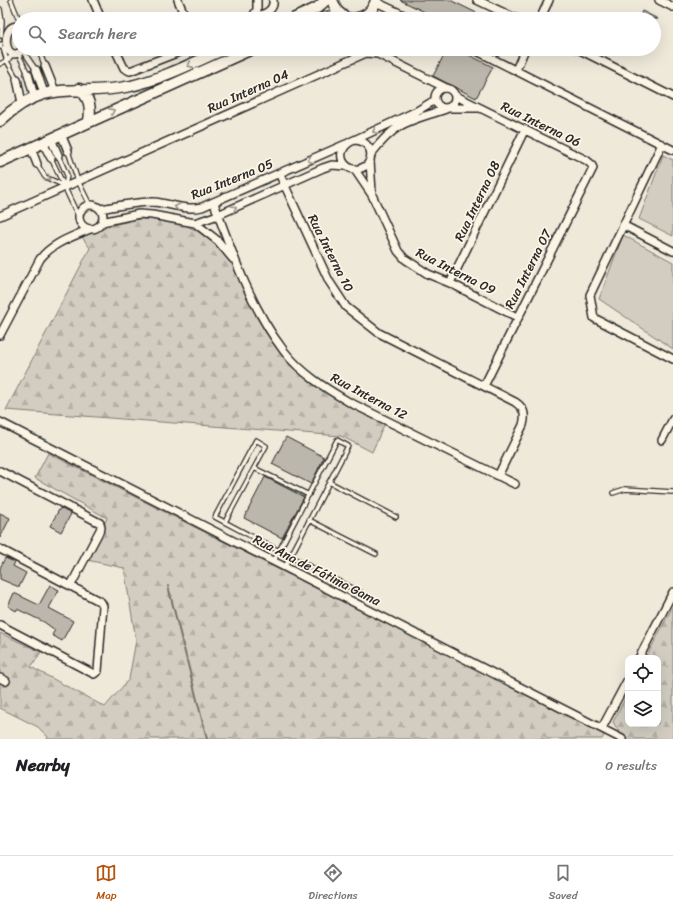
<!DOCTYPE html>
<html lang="en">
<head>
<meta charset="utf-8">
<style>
	:root { --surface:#fff; --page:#f2f2f2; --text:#202124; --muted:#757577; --line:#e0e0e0; --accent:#b45309 }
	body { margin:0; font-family:Sriracha,sans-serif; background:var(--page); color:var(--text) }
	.controls { position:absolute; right:12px; bottom:12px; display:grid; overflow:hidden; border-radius:8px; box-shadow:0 4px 16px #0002 }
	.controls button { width:36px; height:36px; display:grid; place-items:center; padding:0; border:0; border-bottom:1px solid var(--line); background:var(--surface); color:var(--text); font:20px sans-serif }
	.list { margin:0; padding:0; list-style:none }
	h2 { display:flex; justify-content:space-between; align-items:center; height:52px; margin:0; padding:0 16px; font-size:17px }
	h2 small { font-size:13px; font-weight:400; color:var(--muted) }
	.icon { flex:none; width:22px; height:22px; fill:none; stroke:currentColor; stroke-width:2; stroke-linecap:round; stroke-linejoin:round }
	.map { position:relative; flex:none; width:673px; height:739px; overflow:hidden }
	.search { position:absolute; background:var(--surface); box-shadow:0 4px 16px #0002; left:12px; right:12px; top:12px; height:44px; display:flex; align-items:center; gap:10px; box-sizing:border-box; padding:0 14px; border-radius:22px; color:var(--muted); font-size:15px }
	.sheet { height:116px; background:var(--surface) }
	nav { display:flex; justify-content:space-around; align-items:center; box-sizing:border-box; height:56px; border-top:1px solid var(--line); background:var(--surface); font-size:11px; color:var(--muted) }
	nav a { display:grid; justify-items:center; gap:2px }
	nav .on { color:var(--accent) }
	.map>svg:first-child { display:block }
</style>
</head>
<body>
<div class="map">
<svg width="673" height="739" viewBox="0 0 673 739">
	<defs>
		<pattern id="forest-firs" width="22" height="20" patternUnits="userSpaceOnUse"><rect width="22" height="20" fill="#d2cdc0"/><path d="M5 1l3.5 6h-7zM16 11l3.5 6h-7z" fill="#b4b0a5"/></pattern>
	</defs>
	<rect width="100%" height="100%" fill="#efe9da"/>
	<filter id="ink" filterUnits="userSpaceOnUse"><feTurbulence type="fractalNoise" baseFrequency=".025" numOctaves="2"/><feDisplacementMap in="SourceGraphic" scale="8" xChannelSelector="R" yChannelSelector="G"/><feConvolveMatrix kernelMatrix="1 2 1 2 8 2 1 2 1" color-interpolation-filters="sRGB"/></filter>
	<g filter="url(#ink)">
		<path fill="#d2cdc0" stroke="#7e7c76" d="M663,155L673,160V236L639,219Z
			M623,235L673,262V349L599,299Z"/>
		<path fill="url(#forest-firs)" stroke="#7e7c76" d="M140,219L162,220L181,223L197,231L217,245L231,259L252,302L291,366L314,384L341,402L385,423L372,452L341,436L6,410L90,248L82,237L116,224Z
			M48,453L605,734L602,739H47L48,737L38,727L0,708V633L41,652L31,667L105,707L129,679L136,640L124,568L87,560L107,518L35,478Z
			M673,606V739H625L622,737L613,722L628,693V724H658V658H646Z"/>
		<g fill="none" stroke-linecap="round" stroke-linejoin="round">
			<path stroke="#75736d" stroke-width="2" d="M168,586L207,739"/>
		</g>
		<path fill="#bcb7ac" stroke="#2b2b2b" d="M400,0H450L489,19H434L435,17Z
			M642,11L658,19H639Z
			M447,49H457L493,67L476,98L433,76Z
			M286,437L324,457L311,484L272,464Z
			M265,477L304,497L282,538L244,518Z
			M60,508L71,514L61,532L50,526Z
			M0,513L10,518L0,538Z
			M5,558L15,562L13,566L26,573L19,587L0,579V568Z
			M50,585L59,590L49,608L73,621L62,641L52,635L55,630L44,622L17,609L16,611L8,606L14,593L39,605Z"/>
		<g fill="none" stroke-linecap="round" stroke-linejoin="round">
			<defs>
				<path id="lane" d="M11,0L19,20
					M0,9L2,22L1,36
					M0,47L1,44
					M3,48L7,61L17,79
					M38,49L45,66
					M23,51L36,70
					M18,53L28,74
					M0,64L9,59L12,54
					M68,151L78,181L90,205
					M58,155L67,175L65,186
					M51,158L79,218
					M37,164L45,177L65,186
					M254,468L309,495
					M329,482L396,517
					M613,493L625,489L673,492
					M309,520L376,554
					M225,522L266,446L256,440L215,517L279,551L337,440L348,446L285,567
					M274,561L279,551L360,592"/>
				<path id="street" d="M93,0L101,19
					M178,0L186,19
					M477,0L517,19
					M659,0L673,7
					M376,2L412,19
					M251,19L257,10V0
					M252,19C261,15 275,12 273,0
					M540,19L549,0
					M19,27C0,21 3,69 24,49
					M115,49L124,68L130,71L187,49
					M473,49L673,150
					M578,49L673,97
					M45,66L55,91
					M36,70L44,93
					M516,70L525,49
					M28,74L34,96
					M17,79L22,103
					M435 98a10 10 0 1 1 20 0a10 10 0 1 1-20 0Z
					M456,96L586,160L591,164L593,168L484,386
					M448,108H478
					M61,134L68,151
					M51,139L58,155
					M355,140C368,141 375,152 368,164C350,180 330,155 350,142L417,111L435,100
					M43,143L51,158
					M662,144L590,295L594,318L673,359
					M31,148L37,164
					M371,154C398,120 408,122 446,109
					M370,161L372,192
					M355,170L372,195L398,251L405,259L428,274L450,283L517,317
					M279,173L329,281L346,307L379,333L515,402C524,408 526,414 523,425L498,476
					M214,203C232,253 251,308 284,351C301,373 325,388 349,402L515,484
					M79 217a12 12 0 1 1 24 0a12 12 0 1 1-24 0Z
					M100,209C118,206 135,202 153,202C170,203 185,211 202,207L346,144
					M0,216L366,53L378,54L446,88
					M102,222L139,214L152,215L195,223L218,215L323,168L332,165L346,166
					M195,223L218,241L233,259
					M623,225L673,251
					M450,283L525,129
					M0,335L40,259C52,243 72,237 90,229
					M0,422L622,739
					M662,440L673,419
					M0,471L100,523L101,528L71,585
					M0,549L101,602L103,606L98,671L94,674L0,625
					M639,658L673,592
					M0,678L6,681
					M602,728L628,679"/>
				<path id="secondary" d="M332,0L337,11L343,16
					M293,19L317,8L326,0
					M321,19C330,15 341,16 351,19
					M352,19C365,18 373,12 376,0
					M79,89C90,98 91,107 89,121
					M0,121C48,75 76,98 131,86C164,78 195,62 225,49
					M0,162L252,49"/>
			</defs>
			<use href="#lane" stroke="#2b2b2b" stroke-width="6"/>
			<use href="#street" stroke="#2b2b2b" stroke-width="10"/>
			<use href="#secondary" stroke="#2b2b2b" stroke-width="13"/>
			<use href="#lane" stroke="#fcf5e5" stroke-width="3.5"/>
			<use href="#street" stroke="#fcf5e5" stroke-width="7"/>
			<use href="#secondary" stroke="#fcf5e5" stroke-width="10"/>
		</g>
		<defs><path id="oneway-chevron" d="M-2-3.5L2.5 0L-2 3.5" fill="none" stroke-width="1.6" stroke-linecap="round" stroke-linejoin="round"/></defs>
		<g stroke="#949088">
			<use href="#oneway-chevron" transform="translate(190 65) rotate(156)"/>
			<use href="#oneway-chevron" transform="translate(112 111) rotate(-24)"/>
			<use href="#oneway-chevron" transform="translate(375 131) rotate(155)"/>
			<use href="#oneway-chevron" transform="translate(310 160) rotate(157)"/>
			<use href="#oneway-chevron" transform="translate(48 178) rotate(31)"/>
			<use href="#oneway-chevron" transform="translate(177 207) rotate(-166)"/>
			<use href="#oneway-chevron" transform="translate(234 208) rotate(-25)"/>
		</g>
	</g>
	<g text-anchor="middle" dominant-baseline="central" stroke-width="3.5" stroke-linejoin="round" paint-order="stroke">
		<g font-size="13" fill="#2b2b2b" stroke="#fcf5e5">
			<text transform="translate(248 91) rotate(-24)">Rua Interna 04</text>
			<text transform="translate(541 124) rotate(26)">Rua Interna 06</text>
			<text transform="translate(232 179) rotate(-22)">Rua Interna 05</text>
			<text transform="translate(477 201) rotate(-64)">Rua Interna 08</text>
			<text transform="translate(331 253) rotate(63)">Rua Interna 10</text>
			<text transform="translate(528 269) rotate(-63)">Rua Interna 07</text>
			<text transform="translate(456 271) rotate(27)">Rua Interna 09</text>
			<text transform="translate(369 396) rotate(28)">Rua Interna 12</text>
			<text transform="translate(317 570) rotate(27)">Rua Ana de Fátima Gama</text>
		</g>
	</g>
</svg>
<div class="controls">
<button><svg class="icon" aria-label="locate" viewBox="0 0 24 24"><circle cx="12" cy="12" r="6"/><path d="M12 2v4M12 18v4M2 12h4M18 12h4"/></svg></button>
<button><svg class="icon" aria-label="layers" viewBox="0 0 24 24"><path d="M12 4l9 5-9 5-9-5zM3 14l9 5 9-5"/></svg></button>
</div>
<div class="search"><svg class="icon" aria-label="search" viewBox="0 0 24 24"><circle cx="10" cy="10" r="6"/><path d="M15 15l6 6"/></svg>Search here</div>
</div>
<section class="sheet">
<h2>Nearby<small>0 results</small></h2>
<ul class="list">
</ul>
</section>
<nav>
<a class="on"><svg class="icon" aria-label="map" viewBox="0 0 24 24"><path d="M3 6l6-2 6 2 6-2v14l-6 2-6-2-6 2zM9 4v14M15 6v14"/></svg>Map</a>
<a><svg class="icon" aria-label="directions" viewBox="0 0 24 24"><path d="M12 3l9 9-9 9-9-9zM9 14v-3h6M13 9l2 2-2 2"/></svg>Directions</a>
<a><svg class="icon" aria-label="saved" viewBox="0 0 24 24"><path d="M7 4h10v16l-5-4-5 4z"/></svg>Saved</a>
</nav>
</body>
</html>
